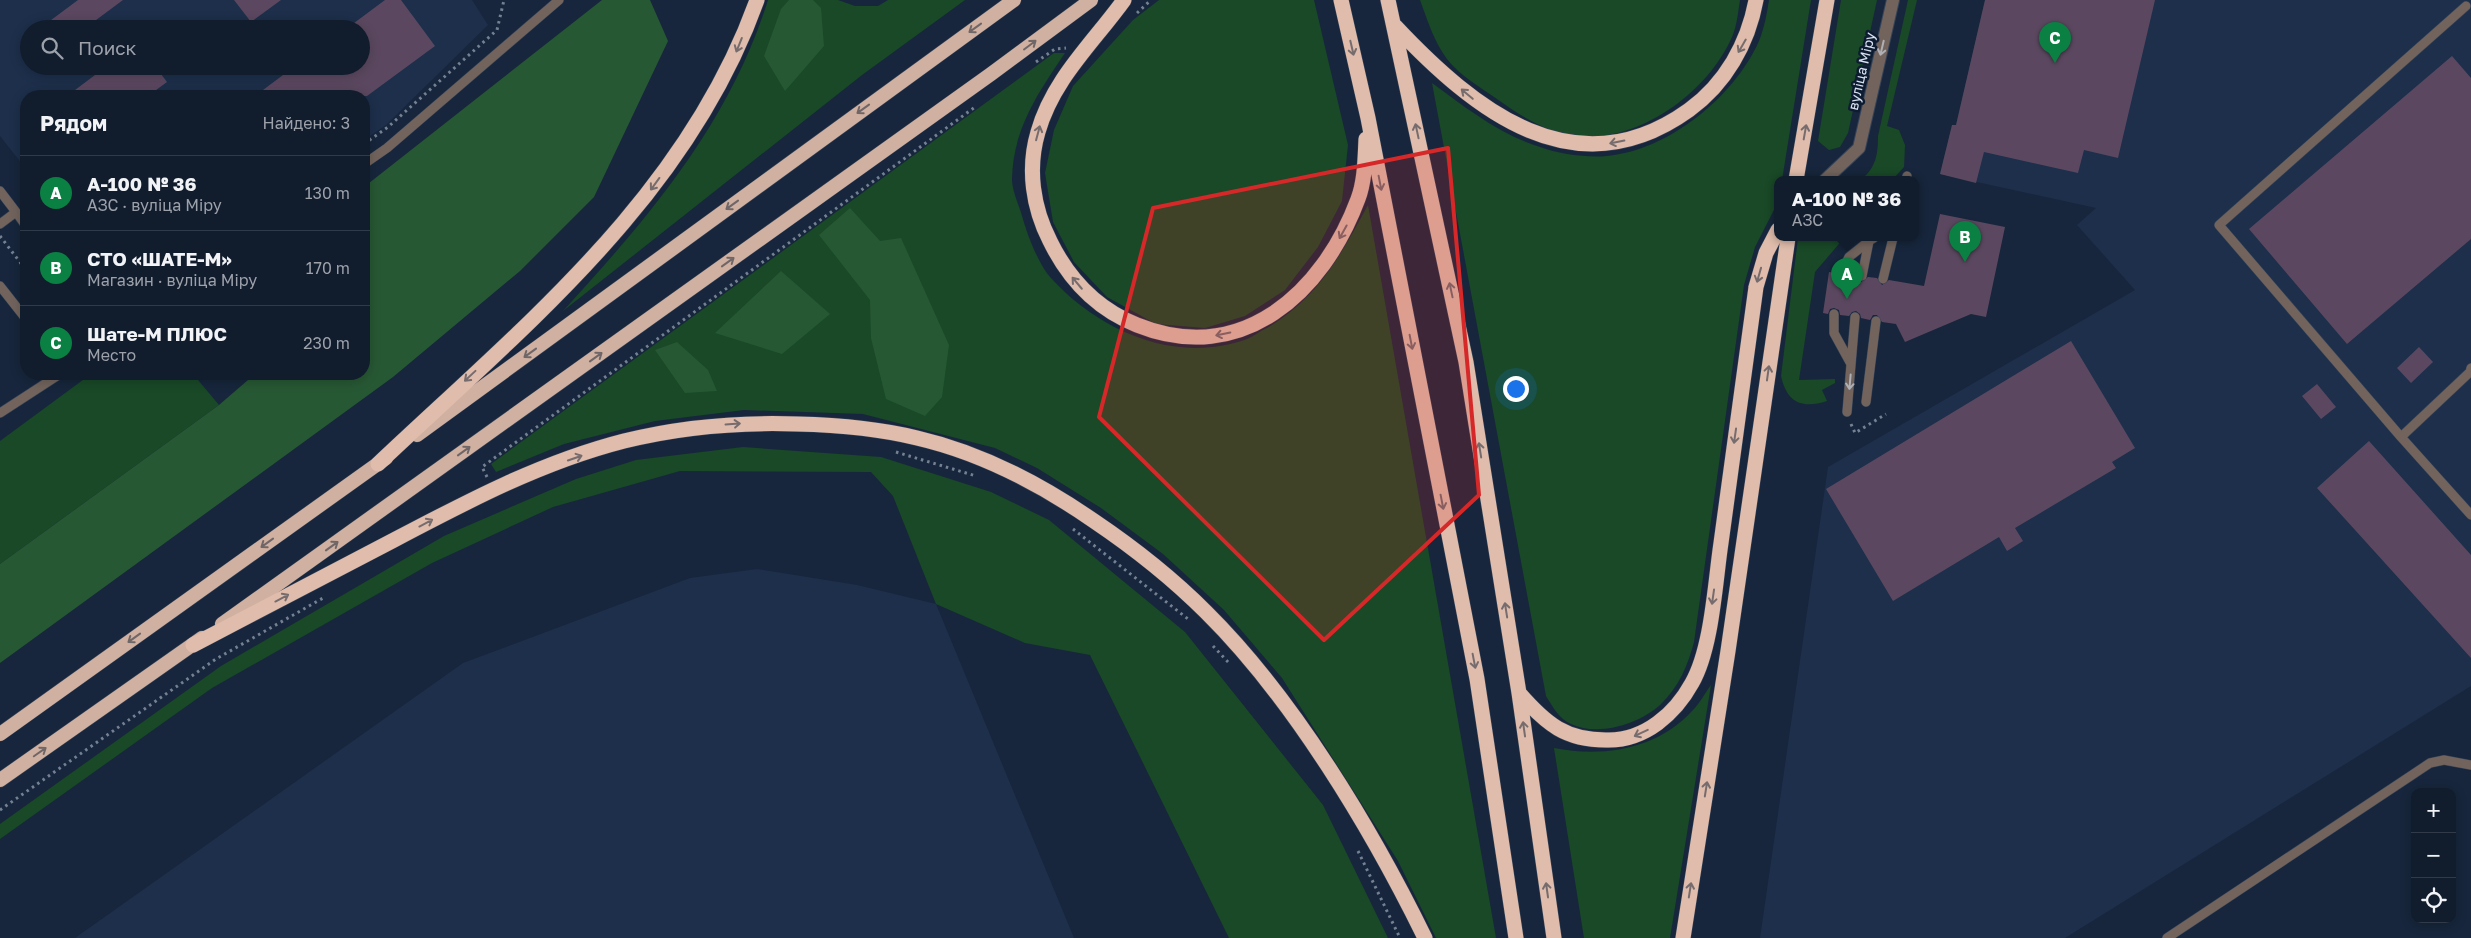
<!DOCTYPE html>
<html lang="ru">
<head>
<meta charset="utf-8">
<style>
	:root { --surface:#111c2d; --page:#1e2939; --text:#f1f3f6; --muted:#9ca1aa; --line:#303a49; --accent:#0b8043 }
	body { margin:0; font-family:"Golos Text",sans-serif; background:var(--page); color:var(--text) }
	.controls { position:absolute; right:15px; bottom:15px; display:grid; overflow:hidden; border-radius:10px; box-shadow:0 2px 12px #0003 }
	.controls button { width:45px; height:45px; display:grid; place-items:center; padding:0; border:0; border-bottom:1px solid var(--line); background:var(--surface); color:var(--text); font:25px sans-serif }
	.you { position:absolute; left:1515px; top:388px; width:18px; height:18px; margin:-12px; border:4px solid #fff; border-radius:50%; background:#1a73e8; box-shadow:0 0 0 8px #1a73e833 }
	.badge { display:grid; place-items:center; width:32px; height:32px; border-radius:50%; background:var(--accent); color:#fff; font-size:16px; font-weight:700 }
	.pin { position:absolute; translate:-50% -41px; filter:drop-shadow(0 1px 2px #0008) }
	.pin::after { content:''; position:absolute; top:26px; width:18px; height:15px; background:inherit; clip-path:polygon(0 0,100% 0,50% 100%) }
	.popup { position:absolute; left:1774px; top:176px; width:145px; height:65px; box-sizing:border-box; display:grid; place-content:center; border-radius:10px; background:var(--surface); filter:drop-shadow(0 1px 4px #0005); font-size:16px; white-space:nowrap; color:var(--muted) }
	.popup b { font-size:19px; color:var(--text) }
	.popup::after { content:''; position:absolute; left:50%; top:100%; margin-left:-10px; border:10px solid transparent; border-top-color:var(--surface) }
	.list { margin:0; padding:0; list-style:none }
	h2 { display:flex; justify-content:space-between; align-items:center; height:65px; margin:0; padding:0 20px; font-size:21px }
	h2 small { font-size:16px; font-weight:400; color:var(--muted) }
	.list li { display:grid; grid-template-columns:32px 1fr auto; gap:15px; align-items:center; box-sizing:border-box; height:75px; padding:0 20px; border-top:1px solid var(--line) }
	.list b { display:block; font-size:19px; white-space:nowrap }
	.list p { margin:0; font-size:16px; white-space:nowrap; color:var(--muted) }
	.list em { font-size:16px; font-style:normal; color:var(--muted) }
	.icon { flex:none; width:28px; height:28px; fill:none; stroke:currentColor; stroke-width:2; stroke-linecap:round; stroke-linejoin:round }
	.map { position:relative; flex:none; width:2471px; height:938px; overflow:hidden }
	.search { position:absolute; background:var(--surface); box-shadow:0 2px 12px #0003; left:20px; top:20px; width:350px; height:55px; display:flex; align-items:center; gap:12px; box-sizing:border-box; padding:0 18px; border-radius:28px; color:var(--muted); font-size:19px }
	.panel { position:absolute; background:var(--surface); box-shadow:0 2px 12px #0003; left:20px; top:90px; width:350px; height:290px; border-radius:20px }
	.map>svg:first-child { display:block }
</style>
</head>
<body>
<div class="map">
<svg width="2471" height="938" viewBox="0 0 2471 938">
	<rect width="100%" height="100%" fill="#17263c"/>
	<path fill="#1d2f4b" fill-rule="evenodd" d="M0,0H472L488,25L386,125L364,140V96H26V169L0,136ZM29,29H361V66H29Z
		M1985,0H2471V686L2065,938H1760L1828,467L2135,290L2077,225L2096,208L1940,174L1952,125H1956Z
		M757,569L857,585L936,604L1074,938H75L463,663L690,578Z"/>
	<path fill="#194927" d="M768,0H838L855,6H878L888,0H965L862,75L563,311C649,217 729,124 768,0Z
		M1159,0H1314L1348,145L1342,201L1318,247L1285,290L1245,316L1205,328L1156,324L1107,297L1074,262L1053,222L1045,173L1054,130L1073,86L1133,20Z
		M1420,0H1740C1738,12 1737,26 1732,37C1708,91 1646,137 1586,137C1553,137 1522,117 1497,99C1480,87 1459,75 1447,59C1434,42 1427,19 1420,0Z
		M1769,0H1811L1782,180H1778V202L1755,247L1744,285L1694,642C1688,665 1679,687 1660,705C1639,724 1598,737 1571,724C1559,719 1553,707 1546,696L1432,83C1465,107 1500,135 1540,147C1559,154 1587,158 1607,156C1669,150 1734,97 1759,41C1764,29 1767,13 1769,0Z
		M1841,0H1877L1848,133L1840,147L1829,150L1818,141Z
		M1908,0H1917L1887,126L1899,130L1905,145L1904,167L1892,180H1860C1876,169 1878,154 1878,136Z
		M1054,53H1065C1038,93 1013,129 1012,179C1012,191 1019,205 1022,216C1027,234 1038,263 1050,277C1099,331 1175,365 1247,339C1254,336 1260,331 1267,328C1319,297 1340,256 1368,205L1496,938H1436L1398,861L1282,678L1224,610L1163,554L1101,508L1037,468L995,448L863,414L744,410L655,421L564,444L496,472L491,464Z
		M1798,238H1844L1815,272L1799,380L1835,379V383L1822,390L1827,401C1802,409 1787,403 1781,376Z
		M91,374H193L219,405L0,564V441Z
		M743,447L881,457L991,492L1049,520L1185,632L1323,805L1388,938H1229L1090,655L1025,643L936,604L893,496L871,472L680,471L553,507L432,563L212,688L0,839V824L221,666L444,536L576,479L636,460Z
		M1711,685L1670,938H1584L1554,748C1603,758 1658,749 1693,710C1700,703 1705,693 1711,685Z"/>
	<path fill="#275834" d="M602,0H650L668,41L594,197L520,271L393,377L0,663V564L219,405L255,374H364V187Z
		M789,0H813L821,8L824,46L785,91L764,56L781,9Z
		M850,208L880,241L901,238L949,345L942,397L925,416L886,399L871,338L870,300L819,235Z
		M781,271L830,314L782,354L715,333Z
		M677,342L708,370L717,391L685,393L655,350Z"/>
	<path fill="#5b4860" d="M78,0H123L84,29H39Z
		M234,0H281L251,22Z
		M385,0H401L435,46L367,96H255L295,66H361V29H346Z
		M1985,0H2155L2118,158L2084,150L2078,173L1984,152L1976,183L1940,174L1952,125H1956Z
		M2452,56L2471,78V239L2347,344L2249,229Z
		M107,66H155L167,82L148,96H67Z
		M1940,214L2005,227L1986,317L1971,314L1905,342L1896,324L1882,322L1877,315H1873L1870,320L1861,318L1860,314L1856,311L1852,312L1849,316L1840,315L1839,310L1834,308L1830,309L1828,314L1823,313L1829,272L1835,273L1836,278L1841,280L1848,274L1856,275L1858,280L1861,282L1868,277L1877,278L1882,285L1889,280L1924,286Z
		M2071,341L2135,448L2112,462L2116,468L2015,528L2023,541L2007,551L1999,537L1893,601L1826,489Z
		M2419,347L2433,362L2411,383L2397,368Z
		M2317,384L2336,407L2321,419L2302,396Z
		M2369,441L2471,555V658L2317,488Z"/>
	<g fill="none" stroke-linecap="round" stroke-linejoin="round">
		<defs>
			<path id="service" d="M364,164L387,148L559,0
				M1906,180L1907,176
				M0,191L16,212L0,224
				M16,212L26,226
				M1841,274L1849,257L1869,241
				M1862,276L1869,241L1874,238
				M1883,279L1893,238
				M0,286L26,319
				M1834,314V333L1851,364
				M2471,368L2470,372L2401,437L2471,515
				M1866,402L1876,321
				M1847,412L1855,317
				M0,413L60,374
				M2401,437L2219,225L2466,6
				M2167,938L2430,763L2444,760L2471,765"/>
			<path id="tertiary" d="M1825,180L1859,148L1893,0"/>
			<path id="trunk" d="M417,435L1014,0
				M222,624L991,74L1091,0
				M0,734L386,458
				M0,780L202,638"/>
			<path id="motorway" d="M1124,0C1093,43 1053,79 1038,132C1027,169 1033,208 1050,241C1069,280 1097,309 1137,325C1242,367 1323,293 1358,199C1365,181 1365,158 1366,139
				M1341,0L1368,118L1477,679L1516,938
				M1388,0L1466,362L1519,693L1554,938
				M1395,26C1474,110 1575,192 1689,110C1725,84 1748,44 1756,0
				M1796,180L1827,0
				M378,464C524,326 687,196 757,0
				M193,645C260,610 327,575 394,540C468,501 542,462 624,441C680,427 738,422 797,424C837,425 877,428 917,438C982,453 1039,483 1094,521C1134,548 1172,578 1206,612C1293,698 1371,828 1425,938
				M1519,693C1546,724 1566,741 1609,740C1645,740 1675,714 1692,683C1712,648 1715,583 1721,543C1732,457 1744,372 1756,287L1766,253L1778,230
				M1683,938L1728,651L1788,238"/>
		</defs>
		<use href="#service" stroke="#364459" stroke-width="10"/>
		<use href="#tertiary" stroke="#364459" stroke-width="14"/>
		<use href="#trunk" stroke="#364459" stroke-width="15"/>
		<use href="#motorway" stroke="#364459" stroke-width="16"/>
		<path stroke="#748193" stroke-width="3" stroke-dasharray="2.5 4" stroke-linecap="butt" d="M1137,13L1151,0
			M1036,62L1055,49L1066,48
			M364,144L388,127L497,30L504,0
			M0,236L26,270
			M1851,424L1855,433L1886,414
			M896,452L976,476
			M487,477L482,467L975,107
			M1073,529L1188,619
			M1213,646L1229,663
			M0,810L216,659L323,598
			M1358,851L1400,938"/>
		<use href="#service" stroke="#72645d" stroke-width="9"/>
		<use href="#tertiary" stroke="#72645d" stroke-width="12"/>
		<use href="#trunk" stroke="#d0b0a0" stroke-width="14"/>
		<use href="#motorway" stroke="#dfbcab" stroke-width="15"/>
	</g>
	<defs><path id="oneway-shaft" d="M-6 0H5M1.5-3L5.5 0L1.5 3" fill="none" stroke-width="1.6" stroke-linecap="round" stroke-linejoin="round" transform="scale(1.25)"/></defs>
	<g stroke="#6f6668">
		<use href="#oneway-shaft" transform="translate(975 28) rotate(144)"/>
		<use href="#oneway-shaft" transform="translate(1030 45) rotate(-37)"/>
		<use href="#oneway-shaft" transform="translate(863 109) rotate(144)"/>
		<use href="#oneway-shaft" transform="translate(732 205) rotate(144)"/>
		<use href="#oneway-shaft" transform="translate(728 262) rotate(-36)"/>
		<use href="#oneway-shaft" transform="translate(530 353) rotate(144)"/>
		<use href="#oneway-shaft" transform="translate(596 357) rotate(-36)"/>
		<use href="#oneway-shaft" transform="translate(464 451) rotate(-36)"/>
		<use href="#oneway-shaft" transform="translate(267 543) rotate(144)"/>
		<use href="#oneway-shaft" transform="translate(332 546) rotate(-36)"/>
		<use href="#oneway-shaft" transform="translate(134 638) rotate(144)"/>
		<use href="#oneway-shaft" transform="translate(40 752) rotate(-35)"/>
	</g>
	<g stroke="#766c6e">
		<use href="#oneway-shaft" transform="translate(739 45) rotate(112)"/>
		<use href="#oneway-shaft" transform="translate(1742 46) rotate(120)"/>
		<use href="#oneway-shaft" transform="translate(1352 48) rotate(77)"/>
		<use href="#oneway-shaft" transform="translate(1467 94) rotate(-140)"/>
		<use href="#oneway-shaft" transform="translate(1417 131) rotate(-102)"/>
		<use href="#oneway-shaft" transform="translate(1805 132) rotate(-80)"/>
		<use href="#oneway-shaft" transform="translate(1038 133) rotate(-75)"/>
		<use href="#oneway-shaft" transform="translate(1617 142) rotate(169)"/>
		<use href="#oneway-shaft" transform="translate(1380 183) rotate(79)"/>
		<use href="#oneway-shaft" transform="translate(655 184) rotate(126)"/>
		<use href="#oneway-shaft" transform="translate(1343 232) rotate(119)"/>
		<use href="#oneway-shaft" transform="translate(1759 275) rotate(106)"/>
		<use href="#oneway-shaft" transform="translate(1077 283) rotate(-130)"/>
		<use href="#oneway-shaft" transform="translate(1451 290) rotate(-102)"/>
		<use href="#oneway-shaft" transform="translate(1223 334) rotate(168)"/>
		<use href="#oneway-shaft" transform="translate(1411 342) rotate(79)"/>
		<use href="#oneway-shaft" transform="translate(1768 373) rotate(-82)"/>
		<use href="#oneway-shaft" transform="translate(470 376) rotate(137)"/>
		<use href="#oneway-shaft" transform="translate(733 424) rotate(-4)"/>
		<use href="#oneway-shaft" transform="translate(1735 436) rotate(98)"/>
		<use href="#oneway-shaft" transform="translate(1480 450) rotate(-99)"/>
		<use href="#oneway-shaft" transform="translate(575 458) rotate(-19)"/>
		<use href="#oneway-shaft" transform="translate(1442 502) rotate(79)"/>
		<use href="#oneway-shaft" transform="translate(426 523) rotate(-28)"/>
		<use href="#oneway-shaft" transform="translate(1713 597) rotate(98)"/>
		<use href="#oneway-shaft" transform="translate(282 598) rotate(-28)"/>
		<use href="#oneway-shaft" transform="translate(1506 610) rotate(-99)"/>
		<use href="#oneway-shaft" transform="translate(1474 661) rotate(79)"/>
		<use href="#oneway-shaft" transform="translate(1524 729) rotate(-98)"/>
		<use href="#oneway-shaft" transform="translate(1641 733) rotate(155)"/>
		<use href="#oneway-shaft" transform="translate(1706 789) rotate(-81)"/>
		<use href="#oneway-shaft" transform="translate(1547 890) rotate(-98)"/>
		<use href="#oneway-shaft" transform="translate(1690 890) rotate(-81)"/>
	</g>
	<g stroke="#afb0b6">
		<use href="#oneway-shaft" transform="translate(1882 48) rotate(103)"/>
		<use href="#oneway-shaft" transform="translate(1850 382) rotate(95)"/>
	</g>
	<path fill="#d62828" fill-opacity="0.2" stroke="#d62828" stroke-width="4" stroke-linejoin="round" d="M1448,148L1479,495L1324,640L1099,417L1153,208Z"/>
	<g text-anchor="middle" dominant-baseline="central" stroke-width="5" stroke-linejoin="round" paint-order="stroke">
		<g font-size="14" fill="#d8e2f1" stroke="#0e1c31">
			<text transform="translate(1861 71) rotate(-77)">вуліца Міру</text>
		</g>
	</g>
</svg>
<div class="controls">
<button>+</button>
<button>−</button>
<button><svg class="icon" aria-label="locate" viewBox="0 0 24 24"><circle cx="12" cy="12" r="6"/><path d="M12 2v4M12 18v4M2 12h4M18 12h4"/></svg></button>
</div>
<div class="you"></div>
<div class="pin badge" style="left:1847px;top:299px">A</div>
<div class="popup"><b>А-100 № 36</b>АЗС</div>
<div class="pin badge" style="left:1965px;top:262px">B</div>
<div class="pin badge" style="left:2055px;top:63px">C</div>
<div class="search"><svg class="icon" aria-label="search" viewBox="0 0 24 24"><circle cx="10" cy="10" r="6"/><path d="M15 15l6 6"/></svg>Поиск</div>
<section class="panel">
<h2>Рядом<small>Найдено: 3</small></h2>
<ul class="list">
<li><span class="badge">A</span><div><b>А-100 № 36</b><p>АЗС · вуліца Міру</p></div><em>130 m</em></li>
<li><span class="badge">B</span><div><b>СТО «ШАТЕ-М»</b><p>Магазин · вуліца Міру</p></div><em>170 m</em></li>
<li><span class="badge">C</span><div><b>Шате-М ПЛЮС</b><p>Место</p></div><em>230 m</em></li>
</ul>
</section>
</div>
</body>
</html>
